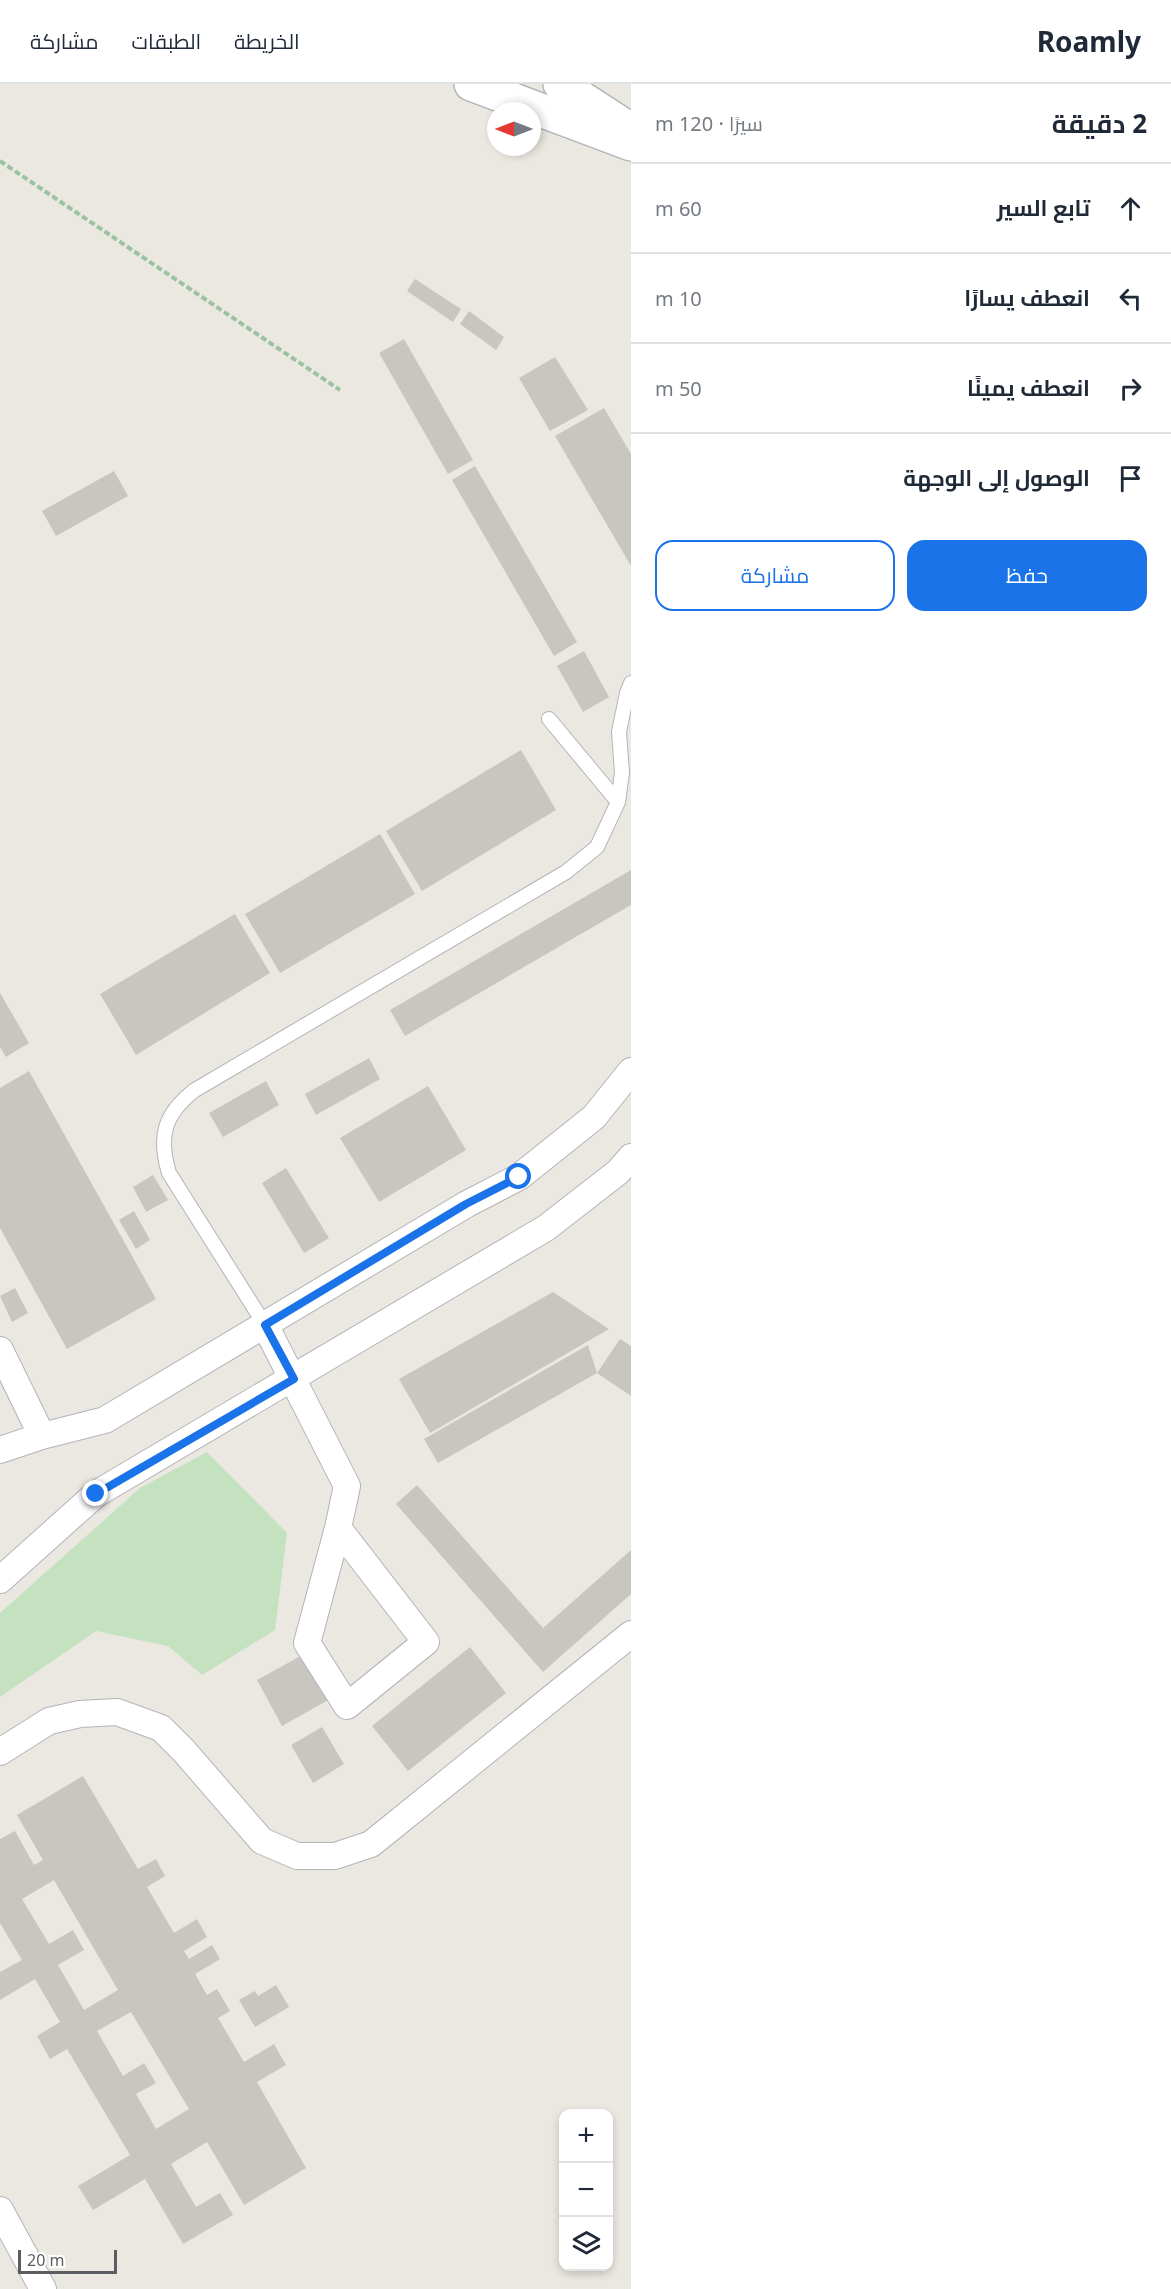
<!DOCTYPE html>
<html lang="ar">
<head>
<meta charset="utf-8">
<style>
	:root { --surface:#fff; --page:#f2f2f3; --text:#1f2937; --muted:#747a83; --line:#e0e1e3; --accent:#1a73e8 }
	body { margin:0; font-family:"Noto Sans",Cairo,sans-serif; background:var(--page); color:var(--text); direction:rtl }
	.controls { position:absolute; right:18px; bottom:18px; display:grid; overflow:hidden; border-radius:12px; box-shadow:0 3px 9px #0003 }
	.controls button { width:54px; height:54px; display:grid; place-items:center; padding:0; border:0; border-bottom:2px solid var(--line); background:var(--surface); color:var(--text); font:30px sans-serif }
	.compass { position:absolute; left:487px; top:18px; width:54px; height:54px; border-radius:50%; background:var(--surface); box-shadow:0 3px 9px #0003; rotate:270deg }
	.scale { position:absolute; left:18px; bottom:15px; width:99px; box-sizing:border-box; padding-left:6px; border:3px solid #5a5e61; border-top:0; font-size:16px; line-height:21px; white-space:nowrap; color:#5a5e61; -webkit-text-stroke:4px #fff; paint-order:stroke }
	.stop { position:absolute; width:18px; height:18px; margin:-14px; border:4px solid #1a73e8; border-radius:50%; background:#fff }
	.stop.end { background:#1a73e8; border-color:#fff; box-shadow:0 2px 6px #0008 }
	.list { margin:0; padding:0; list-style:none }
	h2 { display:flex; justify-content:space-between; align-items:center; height:78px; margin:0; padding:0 24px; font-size:26px }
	h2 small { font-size:20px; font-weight:400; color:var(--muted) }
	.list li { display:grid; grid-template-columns:39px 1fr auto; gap:18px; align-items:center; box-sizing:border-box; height:90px; padding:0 24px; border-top:2px solid var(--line) }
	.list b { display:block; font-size:22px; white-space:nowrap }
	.list em { font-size:20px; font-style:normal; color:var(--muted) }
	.actions { display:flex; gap:12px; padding:18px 24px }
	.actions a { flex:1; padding:14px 0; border:2px solid var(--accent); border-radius:18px; text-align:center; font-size:21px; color:var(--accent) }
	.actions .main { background:var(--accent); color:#fff }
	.icon { flex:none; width:33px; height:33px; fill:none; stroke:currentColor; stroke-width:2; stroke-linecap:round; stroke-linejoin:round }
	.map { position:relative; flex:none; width:631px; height:2205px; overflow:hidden; direction:ltr }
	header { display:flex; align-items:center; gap:36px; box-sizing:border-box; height:84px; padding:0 30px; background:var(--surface); border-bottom:2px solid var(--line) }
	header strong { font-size:28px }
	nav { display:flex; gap:33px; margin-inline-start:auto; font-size:21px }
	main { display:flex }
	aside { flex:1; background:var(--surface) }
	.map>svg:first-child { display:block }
</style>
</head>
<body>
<header>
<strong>Roamly</strong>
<nav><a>الخريطة</a><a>الطبقات</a><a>مشاركة</a></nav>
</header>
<main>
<aside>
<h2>2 دقيقة<small>سيرًا · 120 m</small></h2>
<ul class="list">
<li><svg class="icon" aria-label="ahead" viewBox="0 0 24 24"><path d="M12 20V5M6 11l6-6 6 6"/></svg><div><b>تابع السير</b></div><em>60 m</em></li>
<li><svg class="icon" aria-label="left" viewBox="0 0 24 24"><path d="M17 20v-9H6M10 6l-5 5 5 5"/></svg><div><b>انعطف يسارًا</b></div><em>10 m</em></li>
<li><svg class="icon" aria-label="right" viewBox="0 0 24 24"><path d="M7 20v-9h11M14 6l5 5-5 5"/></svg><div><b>انعطف يمينًا</b></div><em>50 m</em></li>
<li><svg class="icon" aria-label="arrive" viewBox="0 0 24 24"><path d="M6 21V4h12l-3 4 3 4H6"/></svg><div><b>الوصول إلى الوجهة</b></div></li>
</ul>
<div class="actions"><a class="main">حفظ</a><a>مشاركة</a></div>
</aside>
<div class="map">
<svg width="631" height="2205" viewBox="0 0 631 2205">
	<rect width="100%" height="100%" fill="#ebe8e1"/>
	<path fill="#c4e1c0" d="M207,1368L287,1449L275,1546L202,1591L168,1562L96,1547L0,1613V1529L140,1404Z"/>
	<path fill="#c9c5c0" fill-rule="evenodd" d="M415,195L461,225L453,238L407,207Z
		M469,227L504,253L496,266L460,240Z
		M404,255L473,376L448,390L379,269Z
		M555,273L588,326L550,347L519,294Z
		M604,324L631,370V482L555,352Z
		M475,382L577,558L554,572L452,396Z
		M114,387L128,412L56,452L42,427Z
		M584,567L609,613L583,628L557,582Z
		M521,666L556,726L422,807L386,747Z
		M380,750L415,810L280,889L245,830Z
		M631,786V821L405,952L390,926Z
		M235,830L270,889L136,971L100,910Z
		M0,909L29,959L6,973L0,963Z
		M369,974L380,995L316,1031L305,1010Z
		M29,987L156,1215L67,1265L0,1144V1004Z
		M266,997L279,1021L223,1053L209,1029Z
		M428,1002L466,1066L379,1118L340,1054Z
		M286,1084L329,1154L304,1169L262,1099Z
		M153,1091L168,1116L146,1128L133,1103Z
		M134,1127L150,1156L136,1165L119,1136Z
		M15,1204L28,1229L12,1238L0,1212Z
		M553,1208L609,1245L430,1349L399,1295Z
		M620,1255L631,1262V1312L597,1289Z
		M588,1261L597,1289L438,1379L424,1355Z
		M417,1401L543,1544L631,1466V1510L543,1588L396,1420Z
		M470,1563L506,1609L408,1687L372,1642Z
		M306,1569L330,1615L282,1642L257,1596Z
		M322,1643L344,1680L313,1699L291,1661Z
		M83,1692L138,1785L156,1775L165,1792L147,1803L174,1849L197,1835L207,1853L184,1867L189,1875L212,1861L220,1875L195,1890L207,1911L217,1905L230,1927L218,1934L244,1978L274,1960L286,1981L257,1998L306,2084L244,2121L207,2058L171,2080L196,2123L220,2109L233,2131L183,2160L145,2095L93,2126L78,2102L130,2071L67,1965L50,1975L37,1952L60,1938L35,1895L0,1916V1888L22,1876L0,1839V1755L15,1747L34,1781L43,1776L17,1731ZM54,1796L118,1906L84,1926L58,1881L84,1866L73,1846L49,1860L22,1815ZM131,1928L189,2025L156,2045L136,2010L156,1999L144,1979L123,1992L97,1947Z
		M276,1901L289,1923L255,1943L239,1916L255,1907L258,1912Z"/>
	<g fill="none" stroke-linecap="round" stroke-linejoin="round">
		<defs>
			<path id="service" d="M549,635L618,718
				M265,1241L169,1089C158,1052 164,1030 195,1006L566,788L597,763L618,718L622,689L619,648L627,609L631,599"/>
			<path id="minor" d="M265,1241L347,1402L338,1444L426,1558L347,1622L307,1559L338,1444
				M0,1266L42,1352
				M0,1366L42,1352L105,1336L467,1120L519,1093L594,1033L631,987
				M0,1496L96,1410L546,1144L618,1088L631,1073
				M0,1668L49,1637L80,1630L117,1628L161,1644L184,1667L262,1757L297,1772H335L371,1760L631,1550
				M0,2126L43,2205"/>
			<path id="secondary" d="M471,0L631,60
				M560,0L629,45"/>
		</defs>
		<use href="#service" stroke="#b2b4b8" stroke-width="16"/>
		<use href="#minor" stroke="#b2b4b8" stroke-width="28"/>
		<use href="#secondary" stroke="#b1b5b8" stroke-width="36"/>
		<path stroke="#9bc3a1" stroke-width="4" stroke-dasharray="6 3" stroke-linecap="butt" d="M0,77L340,306"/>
		<use href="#service" stroke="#fff" stroke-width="14"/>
		<use href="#minor" stroke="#fff" stroke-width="26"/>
		<use href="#secondary" stroke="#fff" stroke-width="33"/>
	</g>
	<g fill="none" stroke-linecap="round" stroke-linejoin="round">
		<path stroke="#1a73e8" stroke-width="8" d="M96,1410L294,1295L265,1241L466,1120L519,1093"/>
	</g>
</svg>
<div class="controls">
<button>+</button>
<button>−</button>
<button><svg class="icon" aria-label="layers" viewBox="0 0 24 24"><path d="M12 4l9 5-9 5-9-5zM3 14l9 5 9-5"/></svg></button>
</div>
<svg class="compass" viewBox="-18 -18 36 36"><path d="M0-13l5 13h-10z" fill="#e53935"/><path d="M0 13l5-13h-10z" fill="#747a83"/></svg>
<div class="scale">20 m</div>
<div class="stop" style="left:519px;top:1093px"></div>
<div class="stop end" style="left:96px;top:1410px"></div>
</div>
</main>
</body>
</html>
